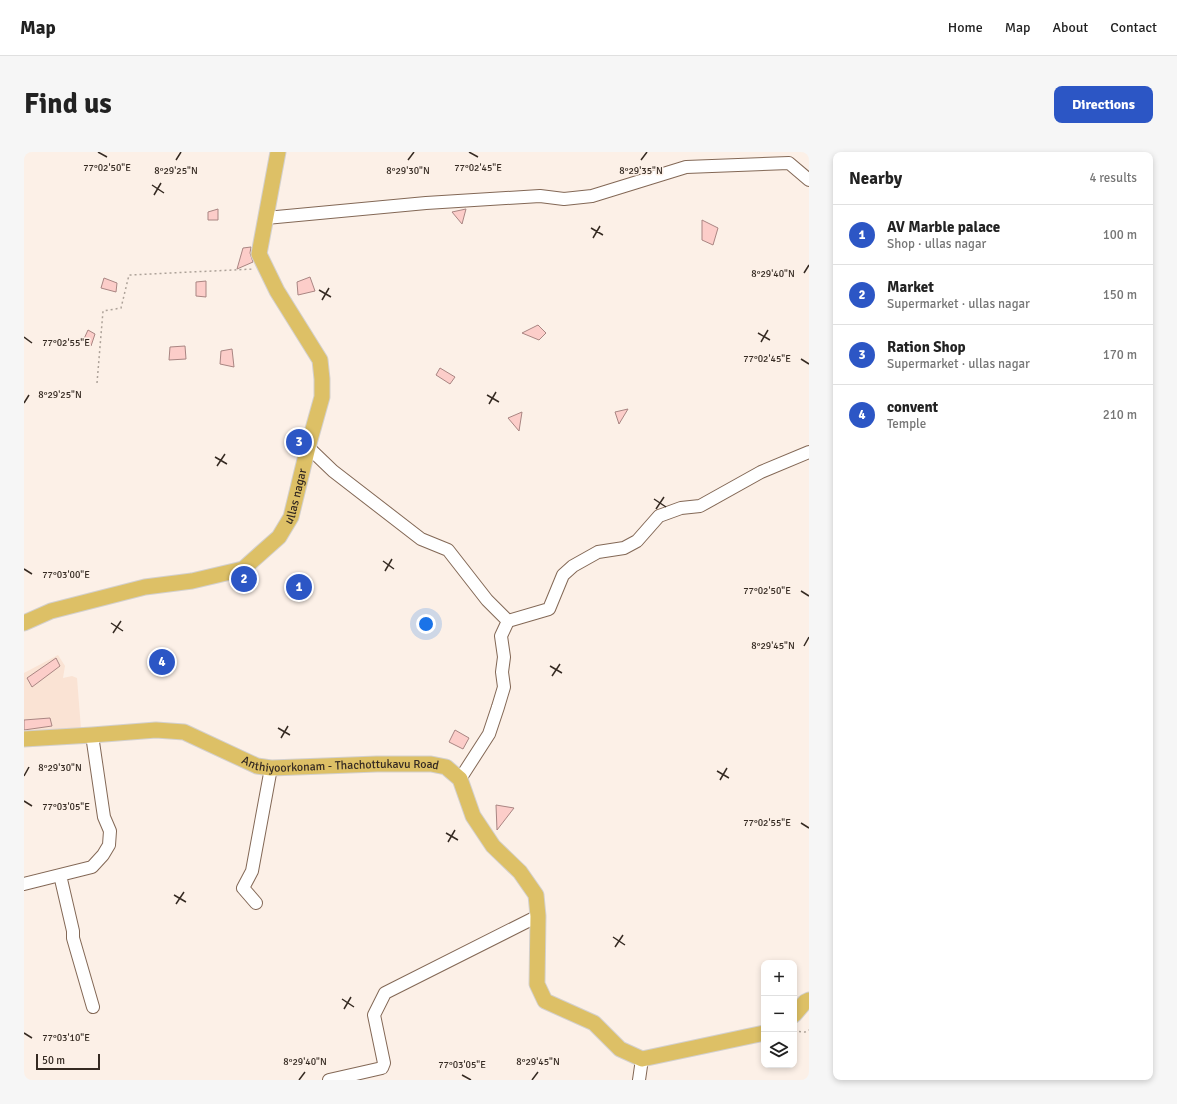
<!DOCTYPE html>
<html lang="en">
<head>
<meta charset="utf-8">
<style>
	:root { --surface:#fff; --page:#f6f6f6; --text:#222; --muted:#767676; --line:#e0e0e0; --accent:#2c56c5 }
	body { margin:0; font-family:Signika,sans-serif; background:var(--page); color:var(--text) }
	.controls { position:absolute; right:12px; bottom:12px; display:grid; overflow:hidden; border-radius:8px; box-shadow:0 2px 6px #0003 }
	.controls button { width:36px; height:36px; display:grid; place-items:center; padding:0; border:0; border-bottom:1px solid var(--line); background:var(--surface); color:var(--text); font:20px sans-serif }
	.scale { position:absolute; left:12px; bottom:10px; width:64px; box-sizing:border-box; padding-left:4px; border:2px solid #352a22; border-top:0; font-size:11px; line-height:14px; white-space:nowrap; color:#352a22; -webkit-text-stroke:3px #fcf0e7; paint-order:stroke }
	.you { position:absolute; left:402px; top:472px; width:14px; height:14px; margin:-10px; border:3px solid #fff; border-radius:50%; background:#1a73e8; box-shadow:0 0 0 6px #1a73e833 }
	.badge { display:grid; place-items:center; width:26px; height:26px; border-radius:50%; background:var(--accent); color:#fff; font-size:13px; font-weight:700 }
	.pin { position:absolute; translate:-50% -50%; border:2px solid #fff; box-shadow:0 1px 4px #0006 }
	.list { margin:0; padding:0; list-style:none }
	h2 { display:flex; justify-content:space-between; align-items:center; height:52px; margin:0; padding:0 16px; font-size:17px }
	h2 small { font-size:13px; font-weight:400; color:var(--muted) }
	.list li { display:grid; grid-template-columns:26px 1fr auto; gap:12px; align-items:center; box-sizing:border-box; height:60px; padding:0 16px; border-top:1px solid var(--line) }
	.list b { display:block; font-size:15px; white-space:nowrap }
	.list p { margin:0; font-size:13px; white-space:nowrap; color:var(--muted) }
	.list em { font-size:13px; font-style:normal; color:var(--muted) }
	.icon { flex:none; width:22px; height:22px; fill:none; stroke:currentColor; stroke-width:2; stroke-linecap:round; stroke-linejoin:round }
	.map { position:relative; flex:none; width:785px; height:928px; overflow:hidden; border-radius:8px }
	header { display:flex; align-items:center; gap:24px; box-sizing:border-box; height:56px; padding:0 20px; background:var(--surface); border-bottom:1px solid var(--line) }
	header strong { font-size:19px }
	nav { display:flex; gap:22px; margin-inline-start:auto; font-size:14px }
	.intro { display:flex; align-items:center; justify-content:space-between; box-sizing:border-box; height:96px; padding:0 24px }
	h1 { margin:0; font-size:28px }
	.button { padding:10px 18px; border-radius:8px; background:var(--accent); color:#fff; font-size:14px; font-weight:700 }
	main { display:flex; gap:24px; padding:0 24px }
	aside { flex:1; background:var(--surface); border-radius:8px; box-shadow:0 2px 6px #0003 }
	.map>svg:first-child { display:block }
</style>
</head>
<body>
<header>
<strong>Map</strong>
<nav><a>Home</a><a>Map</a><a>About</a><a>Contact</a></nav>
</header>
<div class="intro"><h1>Find us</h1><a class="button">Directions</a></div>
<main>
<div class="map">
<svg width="785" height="928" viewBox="0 0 785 928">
	<rect width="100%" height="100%" fill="#fcf0e7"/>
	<path fill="#fae3d4" d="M34,503L41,514L39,526L48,524L53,526L57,577L0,581V521Z"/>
	<path fill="#fccdc9" stroke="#a98582" d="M194,57V68H184V60Z
		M442,57L438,72L428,60Z
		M678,68L694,76L689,93L678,88Z
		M227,95L226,101L229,110L213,117L219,96Z
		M286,125L291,139L274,143L273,130Z
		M80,126L93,131L92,140L77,136Z
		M182,129V145L172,144V130Z
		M514,173L522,181L515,188L498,181Z
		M64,178L71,182L67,194L59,189Z
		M161,194L162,207L145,208L146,195Z
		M208,197L210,215L196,212L197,199Z
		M416,216L431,225L426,232L412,223Z
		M604,257L595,272L591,260Z
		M498,260L495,279L484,266Z
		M272,284L277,285L275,295H270Z
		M32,506L36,514L8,535L3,526Z
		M26,566L28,574L0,578V568Z
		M431,578L445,586L439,597L425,590Z
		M472,653L490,656L473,678Z"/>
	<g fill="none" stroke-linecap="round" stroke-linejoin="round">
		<defs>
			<path id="minor" d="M242,66L402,51L516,44L540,47L568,44L662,15L765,11L785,28
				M284,295L309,319L397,387L424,398L463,448L484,469
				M436,627L465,582L474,555L480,535L478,520L480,505L477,484L484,469L525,457L539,423L549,414L574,400L600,396L613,389L635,364L657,356L676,354L737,320L785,300
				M36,723L49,779V786L69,855
				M0,732L68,715L79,703L85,693L86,679L80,665L68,583
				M232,751L219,736L228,719L247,616
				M305,928L358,916L360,911L350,863L361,841L514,764
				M615,928L618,907"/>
			<g id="major">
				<path id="s1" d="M0,471L27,459L121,435L168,429L219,417L255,385L267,365L284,295L298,245V227L296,208L253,139L235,102L254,0"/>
				<path id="s2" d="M0,587L68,583L132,578L160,580L233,614L247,616L353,612H407L422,615L436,627L449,664L469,694L496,720L512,743L514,764L513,832L521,849L570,871L596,897L618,907L740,881"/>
				<path d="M770,863L781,850L785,848"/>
			</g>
		</defs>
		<use href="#minor" stroke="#836856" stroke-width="14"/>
		<use href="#major" stroke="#d3d0ce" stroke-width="17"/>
		<path stroke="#ada299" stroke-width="1.5" stroke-dasharray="2 3" stroke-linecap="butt" d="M73,231L79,159L97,156L105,123L230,117
			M770,879L781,880L785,878"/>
		<use href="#minor" stroke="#fff" stroke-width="12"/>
		<use href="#major" stroke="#ddc066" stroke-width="15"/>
	</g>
	<path fill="none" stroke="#352a22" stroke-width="1.5" d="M74,0L83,5M445,0L454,5M152,8L157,0M384,8L390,0M617,8L623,0M128,33L140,41M130,43L137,31M567,76L579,83M569,86L576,74M780,121L785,113M295,138L307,145M298,148L305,136M734,181L746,188M0,185L8,191M737,190L744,178M777,207L785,212M463,243L475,250M0,251L5,243M465,252L472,240M191,305L203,312M193,314L201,302M630,347L642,355M632,357L640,345M359,409L370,417M0,417L8,422M361,419L368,407M777,439L785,444M87,471L99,479M89,481L97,469M780,494L785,485M526,514L538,521M528,524L536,512M254,576L266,583M257,586L264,574M693,619L705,626M0,624L5,615M696,628L703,616M0,649L8,654M777,671L785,676M422,681L434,688M424,690L431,678M150,743L162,750M152,752L160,740M589,785L601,793M591,795L599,783M318,847L330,855M320,857L327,845M0,881L8,886M438,923L447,928M275,928L281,920M508,928L514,920"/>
	<g text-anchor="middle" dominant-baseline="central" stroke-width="3" stroke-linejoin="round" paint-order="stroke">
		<g font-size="12" fill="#352a22" stroke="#fcf0e7">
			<text stroke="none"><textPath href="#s1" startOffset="319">ullas nagar</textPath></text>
			<text stroke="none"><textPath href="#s2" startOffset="324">Anthiyoorkonam - Thachottukavu Road</textPath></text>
		</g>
	</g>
	<g font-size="10" text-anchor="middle" fill="#352a22" stroke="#fcf0e7" stroke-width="3" stroke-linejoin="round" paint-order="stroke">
		<text x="83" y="19">77°02'50"E</text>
		<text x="454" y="19">77°02'45"E</text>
		<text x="152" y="22">8°29'25"N</text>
		<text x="384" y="22">8°29'30"N</text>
		<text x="617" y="22">8°29'35"N</text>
		<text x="749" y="125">8°29'40"N</text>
		<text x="42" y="194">77°02'55"E</text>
		<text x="743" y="210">77°02'45"E</text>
		<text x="36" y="246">8°29'25"N</text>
		<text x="42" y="426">77°03'00"E</text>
		<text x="743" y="442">77°02'50"E</text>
		<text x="749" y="497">8°29'45"N</text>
		<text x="36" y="619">8°29'30"N</text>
		<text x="42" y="658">77°03'05"E</text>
		<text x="743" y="674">77°02'55"E</text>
		<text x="42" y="889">77°03'10"E</text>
		<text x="281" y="913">8°29'40"N</text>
		<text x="514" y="913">8°29'45"N</text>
		<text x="438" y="916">77°03'05"E</text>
	</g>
</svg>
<div class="controls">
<button>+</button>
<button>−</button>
<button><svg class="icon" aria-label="layers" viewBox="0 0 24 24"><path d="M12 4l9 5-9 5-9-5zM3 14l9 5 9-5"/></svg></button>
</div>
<div class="scale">50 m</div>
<div class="you"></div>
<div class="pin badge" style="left:275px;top:435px">1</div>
<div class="pin badge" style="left:220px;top:427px">2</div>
<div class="pin badge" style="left:275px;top:290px">3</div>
<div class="pin badge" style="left:138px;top:510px">4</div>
</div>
<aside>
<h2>Nearby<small>4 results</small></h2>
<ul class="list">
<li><span class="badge">1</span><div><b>AV Marble palace</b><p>Shop · ullas nagar</p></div><em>100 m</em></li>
<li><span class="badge">2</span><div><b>Market</b><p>Supermarket · ullas nagar</p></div><em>150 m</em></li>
<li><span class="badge">3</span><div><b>Ration Shop</b><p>Supermarket · ullas nagar</p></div><em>170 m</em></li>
<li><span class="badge">4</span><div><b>convent</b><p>Temple</p></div><em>210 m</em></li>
</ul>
</aside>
</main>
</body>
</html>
